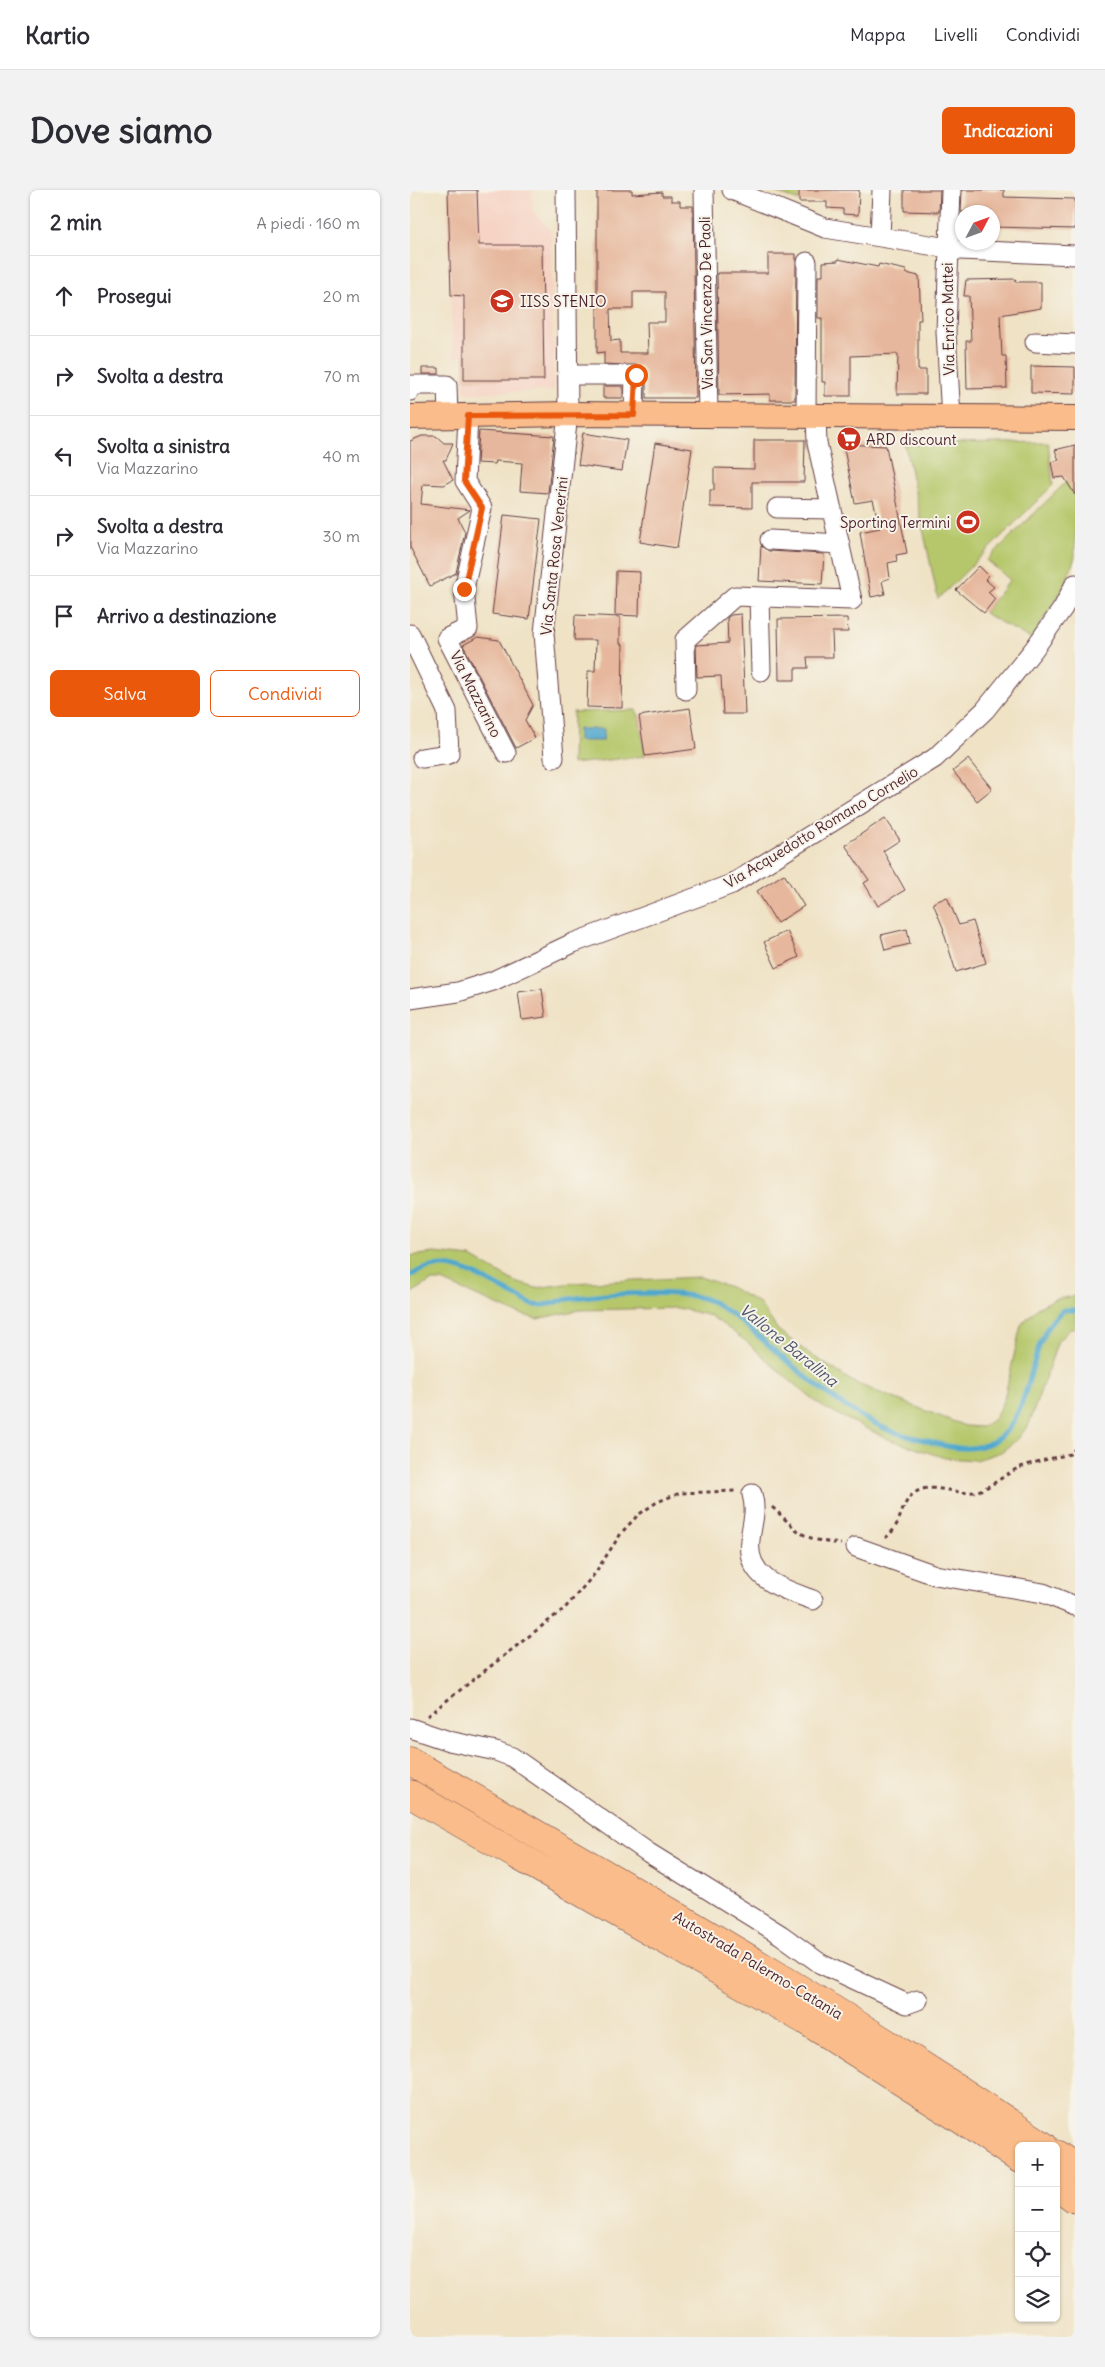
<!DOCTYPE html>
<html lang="it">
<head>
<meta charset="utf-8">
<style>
	:root { --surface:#fff; --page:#f2f2f3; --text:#2b2b33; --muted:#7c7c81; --line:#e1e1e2; --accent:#ea580c }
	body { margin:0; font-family:Delius,sans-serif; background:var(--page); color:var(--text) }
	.controls { position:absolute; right:15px; bottom:15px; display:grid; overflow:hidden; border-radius:8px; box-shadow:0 1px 4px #0004 }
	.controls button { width:45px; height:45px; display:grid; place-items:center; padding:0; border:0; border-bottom:1px solid var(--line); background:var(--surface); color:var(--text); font:25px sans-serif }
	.compass { position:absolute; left:545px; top:15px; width:45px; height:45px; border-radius:50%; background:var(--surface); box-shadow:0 1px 4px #0004; rotate:49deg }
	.stop { position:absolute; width:15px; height:15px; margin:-11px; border:4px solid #ea580c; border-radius:50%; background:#fff }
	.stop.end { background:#ea580c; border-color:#fff; box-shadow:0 1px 5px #0008 }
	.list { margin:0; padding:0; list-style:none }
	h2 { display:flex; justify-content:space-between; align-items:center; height:65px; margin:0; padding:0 20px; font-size:21px }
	h2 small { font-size:16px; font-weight:400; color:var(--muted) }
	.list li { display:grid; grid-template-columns:32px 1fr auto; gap:15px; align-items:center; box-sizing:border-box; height:80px; padding:0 20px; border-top:1px solid var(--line) }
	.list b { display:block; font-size:19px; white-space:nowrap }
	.list p { margin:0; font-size:16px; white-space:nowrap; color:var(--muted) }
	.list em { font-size:16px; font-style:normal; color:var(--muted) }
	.actions { display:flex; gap:10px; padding:15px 20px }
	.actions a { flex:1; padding:11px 0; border:1px solid var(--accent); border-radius:8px; text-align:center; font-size:18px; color:var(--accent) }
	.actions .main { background:var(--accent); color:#fff }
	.icon { flex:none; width:28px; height:28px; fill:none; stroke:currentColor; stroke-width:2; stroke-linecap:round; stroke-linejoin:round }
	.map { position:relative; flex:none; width:665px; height:2147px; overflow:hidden; border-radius:8px }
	header { display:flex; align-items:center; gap:30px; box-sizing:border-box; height:70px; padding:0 25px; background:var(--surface); border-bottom:1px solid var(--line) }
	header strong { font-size:24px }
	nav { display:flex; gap:28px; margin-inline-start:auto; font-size:18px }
	.intro { display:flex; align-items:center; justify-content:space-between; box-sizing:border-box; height:120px; padding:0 30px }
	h1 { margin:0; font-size:35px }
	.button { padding:12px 22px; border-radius:8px; background:var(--accent); color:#fff; font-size:18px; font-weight:700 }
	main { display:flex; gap:30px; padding:0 30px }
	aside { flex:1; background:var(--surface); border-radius:8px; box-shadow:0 1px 4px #0004 }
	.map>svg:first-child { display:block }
</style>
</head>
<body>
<header>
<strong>Kartio</strong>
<nav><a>Mappa</a><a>Livelli</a><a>Condividi</a></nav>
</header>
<div class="intro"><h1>Dove siamo</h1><a class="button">Indicazioni</a></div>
<main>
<aside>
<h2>2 min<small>A piedi · 160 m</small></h2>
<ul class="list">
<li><svg class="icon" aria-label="ahead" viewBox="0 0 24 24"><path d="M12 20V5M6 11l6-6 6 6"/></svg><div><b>Prosegui</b></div><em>20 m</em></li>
<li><svg class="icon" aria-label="right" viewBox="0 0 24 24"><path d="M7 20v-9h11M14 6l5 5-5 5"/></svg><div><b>Svolta a destra</b></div><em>70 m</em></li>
<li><svg class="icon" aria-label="left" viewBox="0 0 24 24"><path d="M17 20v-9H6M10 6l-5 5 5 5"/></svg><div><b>Svolta a sinistra</b><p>Via Mazzarino</p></div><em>40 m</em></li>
<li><svg class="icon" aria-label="right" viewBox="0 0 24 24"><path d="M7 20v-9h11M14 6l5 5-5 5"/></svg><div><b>Svolta a destra</b><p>Via Mazzarino</p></div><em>30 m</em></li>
<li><svg class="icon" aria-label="arrive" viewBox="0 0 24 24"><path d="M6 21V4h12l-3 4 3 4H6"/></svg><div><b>Arrivo a destinazione</b></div></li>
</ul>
<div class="actions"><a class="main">Salva</a><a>Condividi</a></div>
</aside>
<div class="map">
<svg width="665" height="2147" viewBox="0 0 665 2147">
	<rect width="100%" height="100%" fill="#f7f3e8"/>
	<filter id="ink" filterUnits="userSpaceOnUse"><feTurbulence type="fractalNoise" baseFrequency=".02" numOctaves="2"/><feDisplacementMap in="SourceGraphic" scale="10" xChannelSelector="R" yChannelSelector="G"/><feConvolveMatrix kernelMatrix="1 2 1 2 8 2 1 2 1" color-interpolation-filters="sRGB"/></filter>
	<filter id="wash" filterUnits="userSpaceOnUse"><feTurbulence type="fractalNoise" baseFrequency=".0096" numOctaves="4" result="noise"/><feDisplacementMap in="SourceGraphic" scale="20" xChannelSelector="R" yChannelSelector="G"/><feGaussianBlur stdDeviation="1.12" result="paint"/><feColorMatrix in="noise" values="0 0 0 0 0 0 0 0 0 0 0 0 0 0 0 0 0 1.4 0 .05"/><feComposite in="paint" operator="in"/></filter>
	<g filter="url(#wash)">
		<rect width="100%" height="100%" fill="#efe2c5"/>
		<path fill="#f6d2c3" d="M38,0H122L123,21L141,41L144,201L54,203V167H43L38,55Z"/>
		<path fill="#b5c76b" stroke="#80734b" d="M360,0H390L389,11Z
			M638,252L643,295L528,409L495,255Z
			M657,291L665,298V367L655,395L621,449L574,423L600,390L577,370Z
			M226,520L229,526L235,566L162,574L163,522Z
			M24,1063L61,1067L105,1092L126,1098L162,1093L290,1087L320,1097L349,1113L368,1140L394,1160L445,1193L555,1236L572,1237L585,1228L594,1209L611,1135L627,1118L645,1109L665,1106V1139H660L648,1151L619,1234L608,1249L591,1262L566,1270L535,1268L478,1249L414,1218L379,1190L337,1152L301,1126L268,1118L169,1120L127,1129L103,1122L32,1091H21L0,1104V1066Z"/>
		<path fill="#50a7cd" stroke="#4d637c" d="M168,539H194L193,551H168Z"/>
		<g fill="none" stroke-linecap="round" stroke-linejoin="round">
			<path stroke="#50a7cd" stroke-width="5" d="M0,1086C38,1061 71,1089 106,1106C112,1109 118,1114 124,1115C134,1118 149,1110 159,1109C190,1104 276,1098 302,1112C328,1126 349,1147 371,1166C404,1194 436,1221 476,1239C489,1245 504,1247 518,1251C540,1258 562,1263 584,1251C620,1232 618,1162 642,1131C645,1127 650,1124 653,1120H665"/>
		</g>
		<g id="blocks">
			<path fill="#e6b79c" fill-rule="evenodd" d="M38,0H67L69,55H132L134,190H54V106L41,105Z
				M187,0H222V4L252,2V6H261V11H270V16H283L286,208H236V185L231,176L194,174V162L187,163ZM223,102H255V132H237L238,163H210V150L201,151L200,119H223Z
				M389,0H449L448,25L433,24V19L417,18V12H389Z
				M494,0H530L529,22L494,21Z
				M552,0H594V7L665,9V39L582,37V22H551Z
				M358,64H386L385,210H360V204L309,205L307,83H358Z
				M428,69L468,77L469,74L496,80V83L509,86L511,130H508V180H516V204H487L488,164L441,166V206H415V192H412V128H408V86H413V72L428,71Z
				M606,89L605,92H631V118L590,125L592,166H596L597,198L557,199L556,151H561L559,106H554L556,90Z
				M621,176L665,177V204L621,203Z
				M12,178H29V184H12Z
				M193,196H213V208H193Z
				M69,241L144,246L138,303L110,301L112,273L86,271L85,274L67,273Z
				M173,243L217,250L212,281L168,275Z
				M12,246H26L34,253H43L36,270H33L43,290L34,295L13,294L11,314L60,320L48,328L55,342L46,383L20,396L0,357V251Z
				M344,250H395L394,292H342V318L300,317V300H304V278L344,279Z
				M245,253L282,259L267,358L230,352Z
				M433,254L476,256L497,363L486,365L487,371L478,373L480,388L472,391L475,404L461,407L450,342L470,338L463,310L445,313Z
				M665,255V305L654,287L644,288L641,272L649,270L645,260Z
				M94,325L131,329L119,429L82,424Z
				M351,356L359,361L414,364L412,394L349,391Z
				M569,376L579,386L575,389L584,397L578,402L585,409L574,423L546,400Z
				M206,381L230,382L229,426L205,425Z
				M331,424L335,524H313L311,486L287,487L286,455L318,453L317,428L321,425Z
				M165,425L210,427V454H213L212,518L177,517L178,481H185L186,450H164Z
				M437,428L438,442H422L423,467H397L398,478H385V490H369L368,429Z
				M68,447L89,450L123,515L115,530L125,548L106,558L53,455Z
				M280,518L286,559L235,566L229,526Z
				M558,569L582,599L567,611L543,581Z
				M475,628L490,650L473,661L495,700L468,716L454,693L459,690L435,655Z
				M374,684L394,716L367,733L347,701Z
				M537,707L549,735L563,731L576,773L546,782L533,740H534L523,713Z
				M497,739L500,754L475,760L471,745Z
				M377,741L389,767L366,778L354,752Z
				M132,799L136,827L112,830L108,802Z"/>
		</g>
	</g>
	<g filter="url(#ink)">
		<use href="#blocks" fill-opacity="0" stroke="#633c42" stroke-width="1"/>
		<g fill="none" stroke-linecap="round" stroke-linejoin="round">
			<defs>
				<path id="minor" d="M294,0L298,226
					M322,0L415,38L550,60L665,65
					M541,0L536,142L541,228
					M470,47L472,0
					M625,152L665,154
					M158,185H225L224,225
					M0,201L2,195H37L38,226
					M58,226L55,291L72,318L54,399L58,438L37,448L96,563
					M396,226L397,72
					M367,318L422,319
					M360,350L430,354
					M349,407L351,481
					M0,444L37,521L39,564L12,568
					M276,500L275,450L325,406L442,410L407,253L406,226
					M144,568L134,443L158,224L156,0
					M0,809L48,802L83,791L163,753L322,694L525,568L575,520L624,459L653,418L665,394
					M342,1304C347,1323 342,1331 340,1350C335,1389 373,1399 403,1410
					M446,1357L525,1385L633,1403L665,1416
					M0,1538L39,1551L86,1561L102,1567L239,1663L371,1745L411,1774L497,1814L508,1810"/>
				<path id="major" d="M0,227L158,224L665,228"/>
				<path id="highway" d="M0,1571C214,1695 430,1816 634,1956
					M0,1604L396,1831L550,1929L609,1969
					M646,1964L665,1977
					M646,1995L665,2009"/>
			</defs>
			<use href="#minor" stroke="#633c42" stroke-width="21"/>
			<use href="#major" stroke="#633c42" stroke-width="26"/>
			<use href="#highway" stroke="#633c42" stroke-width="29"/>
			<path stroke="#633c42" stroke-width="3" stroke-dasharray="4 4" stroke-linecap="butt" d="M362,1317C391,1343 389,1349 431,1354
				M475,1348C493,1336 489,1312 506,1302C521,1292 546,1305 563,1302C581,1299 595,1283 611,1277C627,1271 644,1268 660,1264L665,1259
				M17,1526L155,1418L183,1386L212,1342L228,1325L247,1312L270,1303L325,1301"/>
			<use href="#minor" stroke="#fff" stroke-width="19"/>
			<use href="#major" stroke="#f9bc8a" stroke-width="24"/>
			<use href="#highway" stroke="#f9bc8a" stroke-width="28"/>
		</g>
	</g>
	<g fill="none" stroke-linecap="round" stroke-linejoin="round" filter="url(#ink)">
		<path stroke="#ea580c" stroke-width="6" d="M54,399L72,318L54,291L58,226L224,225L226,185"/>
	</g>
	<defs>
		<symbol id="university-disc" viewBox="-11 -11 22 22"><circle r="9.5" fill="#c8321e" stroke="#f7f3e8"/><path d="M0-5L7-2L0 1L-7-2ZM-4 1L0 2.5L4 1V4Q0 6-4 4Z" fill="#fff"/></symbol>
		<symbol id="supermarket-disc" viewBox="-11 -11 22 22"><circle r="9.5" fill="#c8321e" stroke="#f7f3e8"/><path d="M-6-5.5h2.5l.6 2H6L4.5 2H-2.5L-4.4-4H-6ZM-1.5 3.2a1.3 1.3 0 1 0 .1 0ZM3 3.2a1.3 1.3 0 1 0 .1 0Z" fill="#fff"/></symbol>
		<symbol id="stadium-disc" viewBox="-11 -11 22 22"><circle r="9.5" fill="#c8321e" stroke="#f7f3e8"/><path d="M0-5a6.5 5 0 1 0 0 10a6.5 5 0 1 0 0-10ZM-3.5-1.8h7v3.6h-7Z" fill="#fff"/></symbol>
	</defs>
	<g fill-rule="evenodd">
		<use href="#university-disc" x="78" y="97" width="28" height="28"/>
		<use href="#supermarket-disc" x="425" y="235" width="28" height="28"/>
		<use href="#stadium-disc" x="544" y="318" width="28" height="28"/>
	</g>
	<g text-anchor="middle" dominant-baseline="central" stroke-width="4" stroke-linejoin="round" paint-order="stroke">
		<g font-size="15" fill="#4a1f2b" stroke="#f7f3e8" text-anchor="start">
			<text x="110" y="111">IISS STENIO</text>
			<text x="456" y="249">ARD discount</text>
			<text x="540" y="332" text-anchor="end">Sporting Termini</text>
		</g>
		<g font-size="15" fill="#4a1f2b" stroke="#f7f3e8">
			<text transform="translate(296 113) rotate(-91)">Via San Vincenzo De Paoli</text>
			<text transform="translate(538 129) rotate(-91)">Via Enrico Mattei</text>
			<text transform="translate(144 366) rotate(-84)">Via Santa Rosa Venerini</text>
			<text transform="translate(66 504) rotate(63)">Via Mazzarino</text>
			<text transform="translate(411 637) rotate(-31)">Via Acquedotto Romano Cornelio</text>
			<text transform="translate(348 1775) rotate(31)">Autostrada Palermo-Catania</text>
		</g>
		<g font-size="16" font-style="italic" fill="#4c556c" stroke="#f7f3e8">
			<text transform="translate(379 1155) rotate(39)">Vallone Barallina</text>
		</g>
	</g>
</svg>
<div class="controls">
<button>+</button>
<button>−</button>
<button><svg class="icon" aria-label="locate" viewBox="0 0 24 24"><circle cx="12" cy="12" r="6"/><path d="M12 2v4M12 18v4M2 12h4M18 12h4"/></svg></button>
<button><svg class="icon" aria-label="layers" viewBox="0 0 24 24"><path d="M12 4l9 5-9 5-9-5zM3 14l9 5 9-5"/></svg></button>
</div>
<svg class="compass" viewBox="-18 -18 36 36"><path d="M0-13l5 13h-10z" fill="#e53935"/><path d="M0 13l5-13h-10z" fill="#7c7c81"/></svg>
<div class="stop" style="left:226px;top:185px"></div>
<div class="stop end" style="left:54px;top:399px"></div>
</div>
</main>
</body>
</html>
